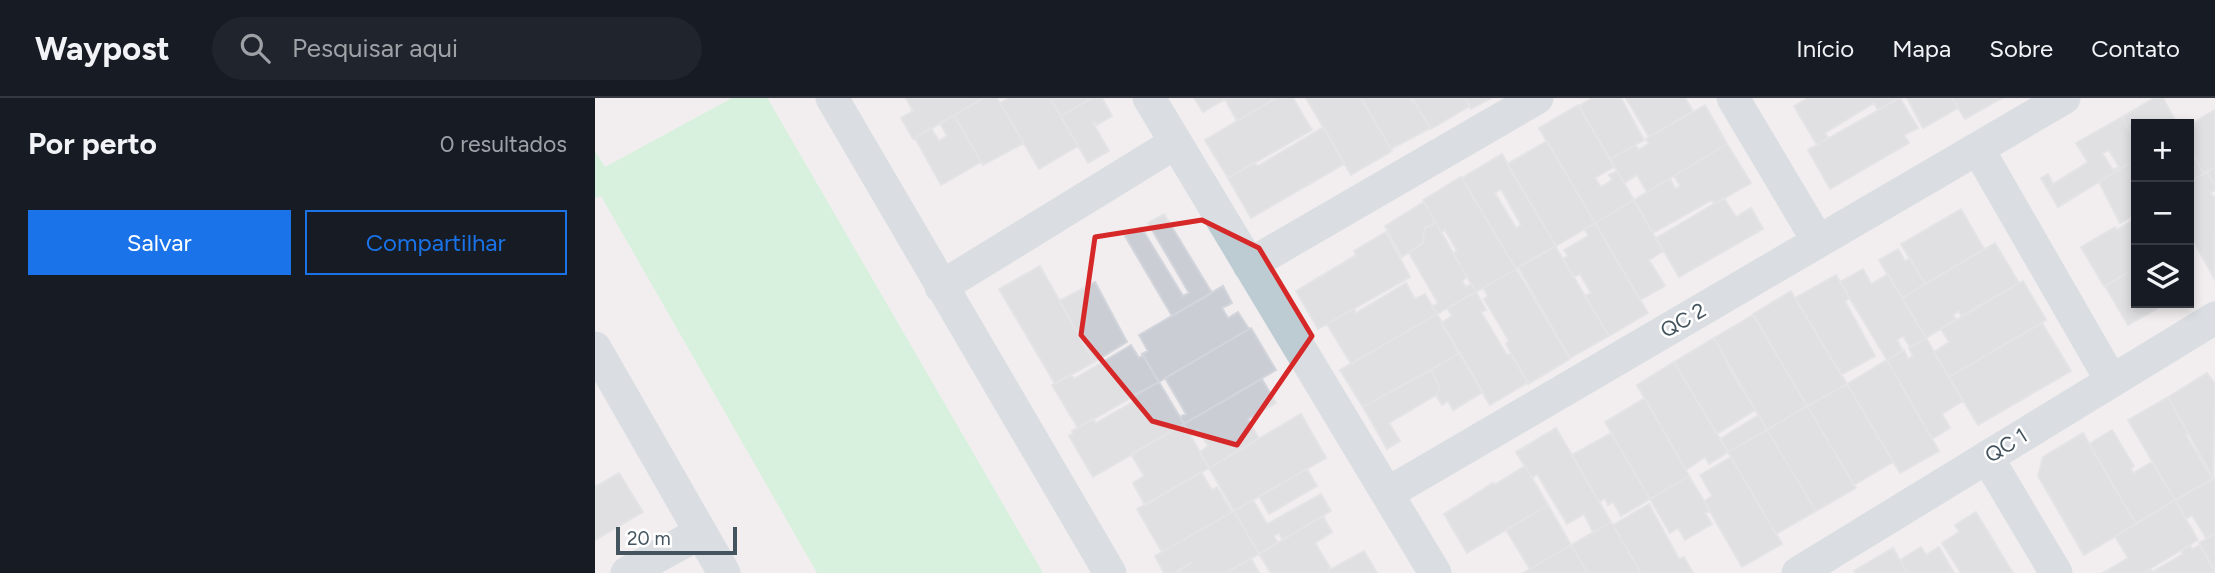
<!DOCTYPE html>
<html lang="pt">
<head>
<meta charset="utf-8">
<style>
	:root { --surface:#171b24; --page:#20242c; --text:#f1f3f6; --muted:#9ea1a6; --line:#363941; --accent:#1a73e8 }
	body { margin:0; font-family:Figtree,sans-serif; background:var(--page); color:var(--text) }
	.controls { position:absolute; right:21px; top:21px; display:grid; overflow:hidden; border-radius:0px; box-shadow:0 4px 10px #0003 }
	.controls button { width:63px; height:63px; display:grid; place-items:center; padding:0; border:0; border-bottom:2px solid var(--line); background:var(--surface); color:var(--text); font:35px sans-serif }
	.scale { position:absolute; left:21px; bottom:18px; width:121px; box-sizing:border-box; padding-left:7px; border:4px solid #44545f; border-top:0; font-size:19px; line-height:24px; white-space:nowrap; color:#44545f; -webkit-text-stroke:5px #fff; paint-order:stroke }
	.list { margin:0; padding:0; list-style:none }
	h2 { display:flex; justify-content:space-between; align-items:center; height:91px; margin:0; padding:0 28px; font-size:30px }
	h2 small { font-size:23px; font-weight:400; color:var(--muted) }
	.actions { display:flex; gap:14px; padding:21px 28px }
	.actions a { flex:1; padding:16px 0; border:2px solid var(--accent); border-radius:0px; text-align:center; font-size:24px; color:var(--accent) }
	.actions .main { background:var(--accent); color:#fff }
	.icon { flex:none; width:38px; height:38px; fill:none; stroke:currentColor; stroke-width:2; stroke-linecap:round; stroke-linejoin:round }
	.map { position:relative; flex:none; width:1620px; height:475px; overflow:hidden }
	header { display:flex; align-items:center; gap:42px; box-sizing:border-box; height:98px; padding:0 35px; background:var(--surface); border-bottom:2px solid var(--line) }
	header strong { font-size:33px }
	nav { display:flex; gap:38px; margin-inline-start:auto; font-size:24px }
	.search { width:490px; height:63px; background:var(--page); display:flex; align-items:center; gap:18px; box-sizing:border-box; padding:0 24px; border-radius:38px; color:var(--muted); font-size:26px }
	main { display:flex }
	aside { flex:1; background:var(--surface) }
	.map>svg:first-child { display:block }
</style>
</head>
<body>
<header>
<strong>Waypost</strong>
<div class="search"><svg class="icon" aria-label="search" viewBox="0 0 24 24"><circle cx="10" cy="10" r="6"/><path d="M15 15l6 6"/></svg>Pesquisar aqui</div>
<nav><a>Início</a><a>Mapa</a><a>Sobre</a><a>Contato</a></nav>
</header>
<main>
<aside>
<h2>Por perto<small>0 resultados</small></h2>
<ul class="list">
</ul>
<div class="actions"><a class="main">Salvar</a><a>Compartilhar</a></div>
</aside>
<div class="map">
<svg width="1620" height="475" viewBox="0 0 1620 475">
	<rect width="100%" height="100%" fill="#f2eeef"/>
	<path fill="#b8f4cb" d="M137,0H174L173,1L448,475H222L6,98L0,100V53L10,69Z"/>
	<path fill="#caced4" stroke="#d2d5db" stroke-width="2" fill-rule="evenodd" d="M311,0H389L318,41L306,20L318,13Z
		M389,0H402L429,45L388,67L359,17Z
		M415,0H455L483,48L444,71L405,5Z
		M455,0H497L466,18Z
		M497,0H507L517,18L502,27L500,24L498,25L514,53L493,65L466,18Z
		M599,0H681L642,23L630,1L608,14Z
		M681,0H698L717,32L633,80L610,42Z
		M711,0H766L797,53L756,77Z
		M766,0H815L816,3L818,2L835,30L796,51Z
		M817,0H870L875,8L836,31Z
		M870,0H896L876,11Z
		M997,0H1026L1049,42L1015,61L984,8Z
		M1031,0H1090L1098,13L1054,39Z
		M1213,0H1303L1283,12L1279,5L1230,35L1233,40L1222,47L1199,8Z
		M1305,0L1323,30L1309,37L1314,45L1235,91L1213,52Z
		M1312,0H1357L1363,10L1328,30Z
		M1357,0H1407L1370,21Z
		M1559,0H1568L1582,26H1541V44L1527,19Z
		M983,7L1019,69L1000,80L1006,89L1017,82L1014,77L1022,73L1039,102L1000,125L944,30Z
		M1110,7L1132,46L1052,94L1042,77L1029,85L1015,61L1041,47L1043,52L1054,46L1051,41Z
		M1620,12V69L1609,76L1594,48V27Z
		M359,17L386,64L346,87L320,40L336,30L344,43L352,38L345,25Z
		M1527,19L1541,44V61L1463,109L1446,80L1453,76L1458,86L1493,64L1481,45ZM1514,52L1524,69L1518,72L1507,55Z
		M729,29L749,66L656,120L633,80L659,65L663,68Z
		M952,43L1000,125L961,148L912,66Z
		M1132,46L1156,85L1119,106L1117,102L1058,135L1039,102L1075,80L1080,91L1085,88L1079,78Z
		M1594,48L1609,76L1594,84Z
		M907,56L961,148L921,171L867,80ZM906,91L926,127L921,130L900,95Z
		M1541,61V116L1525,125L1504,84Z
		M1620,69V88L1612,74Z
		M1612,74L1620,88V92L1615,95L1620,100L1619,180L1594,135V84Z
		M866,79L921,171L881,194L858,155L862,153L850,132L846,134L828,102Z
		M1129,100L1141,119L1156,110L1168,131L1084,179L1061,140Z
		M1039,102L1068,153L1054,162L1070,188L1045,202L1000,125Z
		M829,104L841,125L830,130L828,140L829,144L807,159L790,128Z
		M1366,111L1389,151L1330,186L1306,146Z
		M569,116L617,195L577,218L530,138L546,129L588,198L594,195L553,125Z
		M1541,120V170L1509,188L1486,149L1520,129L1522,132Z
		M841,125L872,179L867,183L871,189L876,186L881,194L842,216L837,209L843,205L814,155L829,144L828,140L830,130Z
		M1000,125L1053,215L1014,238L990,198L996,195L985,176L979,179L967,161L973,158L969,152L993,138L990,131Z
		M791,134L815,179L723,231L701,193L761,157L759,153Z
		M1400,145L1424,185L1366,218L1364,213L1358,217L1361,221L1331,240L1307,200Z
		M960,148L1014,238L975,260L923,169Z
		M1303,151L1310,163L1315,160L1330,186L1307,200L1284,162Z
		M445,168L499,264L460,286L404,191Z
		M1541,170V205H1572L1533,227L1510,188Z
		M921,171L975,261L933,286L911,246L914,243L889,201L893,198L888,190Z
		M1268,171L1276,186L1293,176L1331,240L1315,249L1308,238L1302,242L1308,253L1292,262L1245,184Z
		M1241,177L1255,200L1250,203L1280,258L1246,277L1200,200Z
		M1428,183L1451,222L1354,279L1339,254L1354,244L1346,231Z
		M500,184L532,244L499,264L464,203Z
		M811,185L820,201L830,196L842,216L756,266L732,226L759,211L761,215Z
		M628,188L637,205L627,210L633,220L643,214L654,231L564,284L547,256L553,253L544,237Z
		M1196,193L1252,286L1212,308L1158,216Z
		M881,194L891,212L886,214L912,257L916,255L933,284L895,307L846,225L857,218L852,210Z
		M842,216L865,255L768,309L745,272Z
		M1158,217L1212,308L1172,332L1119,240Z
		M1447,225L1476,273L1383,327L1354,279Z
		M656,230L681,272L589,326L585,319L591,316L570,280Z
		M1119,240L1131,261L1132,267L1160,312L1122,336L1079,264Z
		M1331,240L1368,303L1347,316L1355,330L1337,341L1292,262L1309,252L1313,261L1318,258L1314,250Z
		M536,247L544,260L548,257L564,284L483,330L457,287L476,276L479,281Z
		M865,255L888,294L858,312L853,303L847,307L841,297L845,290L836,272Z
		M1292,262L1344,353L1305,375L1252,286Z
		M1079,264L1133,354L1114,366L1110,359L1091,372L1042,287Z
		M836,272L845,290L841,297L794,325L805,343L792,351L768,309Z
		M1612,275L1620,286L1618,380L1573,299Z
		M667,281L681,305L653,321L664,341L614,370L605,354L613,348L603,332L595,337L589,326Z
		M564,284L589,326L498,379L474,338L478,335L477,333L498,321L501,325L541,302L539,297Z
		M1252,286L1298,364L1259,387L1212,308Z
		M1573,299L1593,335L1591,337L1617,381L1580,402L1533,322Z
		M1050,300L1094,378L1055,401L1010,324Z
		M1212,308L1261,390L1221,413L1172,332Z
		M706,316L731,360L639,413L614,370Z
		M1164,317L1172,332L1133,354L1125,341Z
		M589,326L614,370L550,407L538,385L549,378L536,356Z
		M961,330L1016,424L998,434L989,416L972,426L942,376L937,380L921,354Z
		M1172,332L1221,413L1181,436L1133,354Z
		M1517,332L1539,368L1536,370L1538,375L1557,364L1580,402L1541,426L1494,346Z
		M1016,335L1055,401L1026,418L1018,404L1013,407L1010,400L1004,404L977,357Z
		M1488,335L1541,426L1489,457L1443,378L1448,359Z
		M1136,359L1187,446L1147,469L1109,403L1117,398L1105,377Z
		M930,368L953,407L872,455L849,416L898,385L899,387Z
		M712,371L722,388L674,416L664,398Z
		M606,374L617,392L622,389L637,414L567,454L542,411Z
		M24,375L48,414L0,442V389Z
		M1094,378L1115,413L1110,415L1117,426L1090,442L1083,430L1075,435L1055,401Z
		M1620,380V435L1611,440L1597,417L1591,421L1580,402Z
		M726,396L736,413L687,442L684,435L679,438L683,445L664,456L639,413L658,402L672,426Z
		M1580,402L1603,442L1548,475H1508L1533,460L1520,438Z
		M1054,406L1084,461L1089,459L1098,475H1046L1018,427Z
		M953,407L976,447L935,471L911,432Z
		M639,413L664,456L631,475H582L597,464L579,475H569L560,458Z
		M1381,414L1416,472L1418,475H1366L1347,445L1364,434L1360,427Z
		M728,418L737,434L720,445L736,471L730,475H676L664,456Z
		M1016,424L1018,427L1046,475H993L976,447Z
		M1620,435V472L1604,445Z
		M976,447L993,475H928L935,471Z
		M1595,447L1597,451L1605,447L1620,475H1548L1555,471L1557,474L1588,456L1586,453Z
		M1326,449L1331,457L1344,449L1359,475H1312L1305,462Z
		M1298,450L1312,475H1260L1259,473Z
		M769,453L782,475H730L736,471Z
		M656,460L664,475H631Z"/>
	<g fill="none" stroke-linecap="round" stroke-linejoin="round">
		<path stroke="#bdcbd3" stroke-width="33" d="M237,0L515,475
			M554,0L840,475
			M1138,0L1223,143
			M1383,51L1516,282
			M654,167L942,0
			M346,189L580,45
			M0,250L129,475
			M1392,359L1461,475
			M793,395L1469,0
			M32,475L105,435
			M1203,475L1620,220"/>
	</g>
	<path d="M0 0H1620V475H0ZM607,122L664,150L717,238L642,347L557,323L486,237L500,139Z" fill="#f2eeef" fill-opacity=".55" fill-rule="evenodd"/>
	<path fill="none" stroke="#d62828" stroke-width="5" stroke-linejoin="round" d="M607,122L664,150L717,238L642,347L557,323L486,237L500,139Z"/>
	<g text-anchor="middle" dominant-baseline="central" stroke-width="5" stroke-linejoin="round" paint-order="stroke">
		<g font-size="21" fill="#44545f" stroke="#fff">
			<text transform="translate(1088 222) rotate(-30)">QC 2</text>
			<text transform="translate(1411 347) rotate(-32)">QC 1</text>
		</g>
	</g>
</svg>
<div class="controls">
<button>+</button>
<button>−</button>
<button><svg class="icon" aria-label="layers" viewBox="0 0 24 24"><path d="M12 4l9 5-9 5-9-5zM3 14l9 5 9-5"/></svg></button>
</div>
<div class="scale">20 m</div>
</div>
</main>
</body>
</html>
